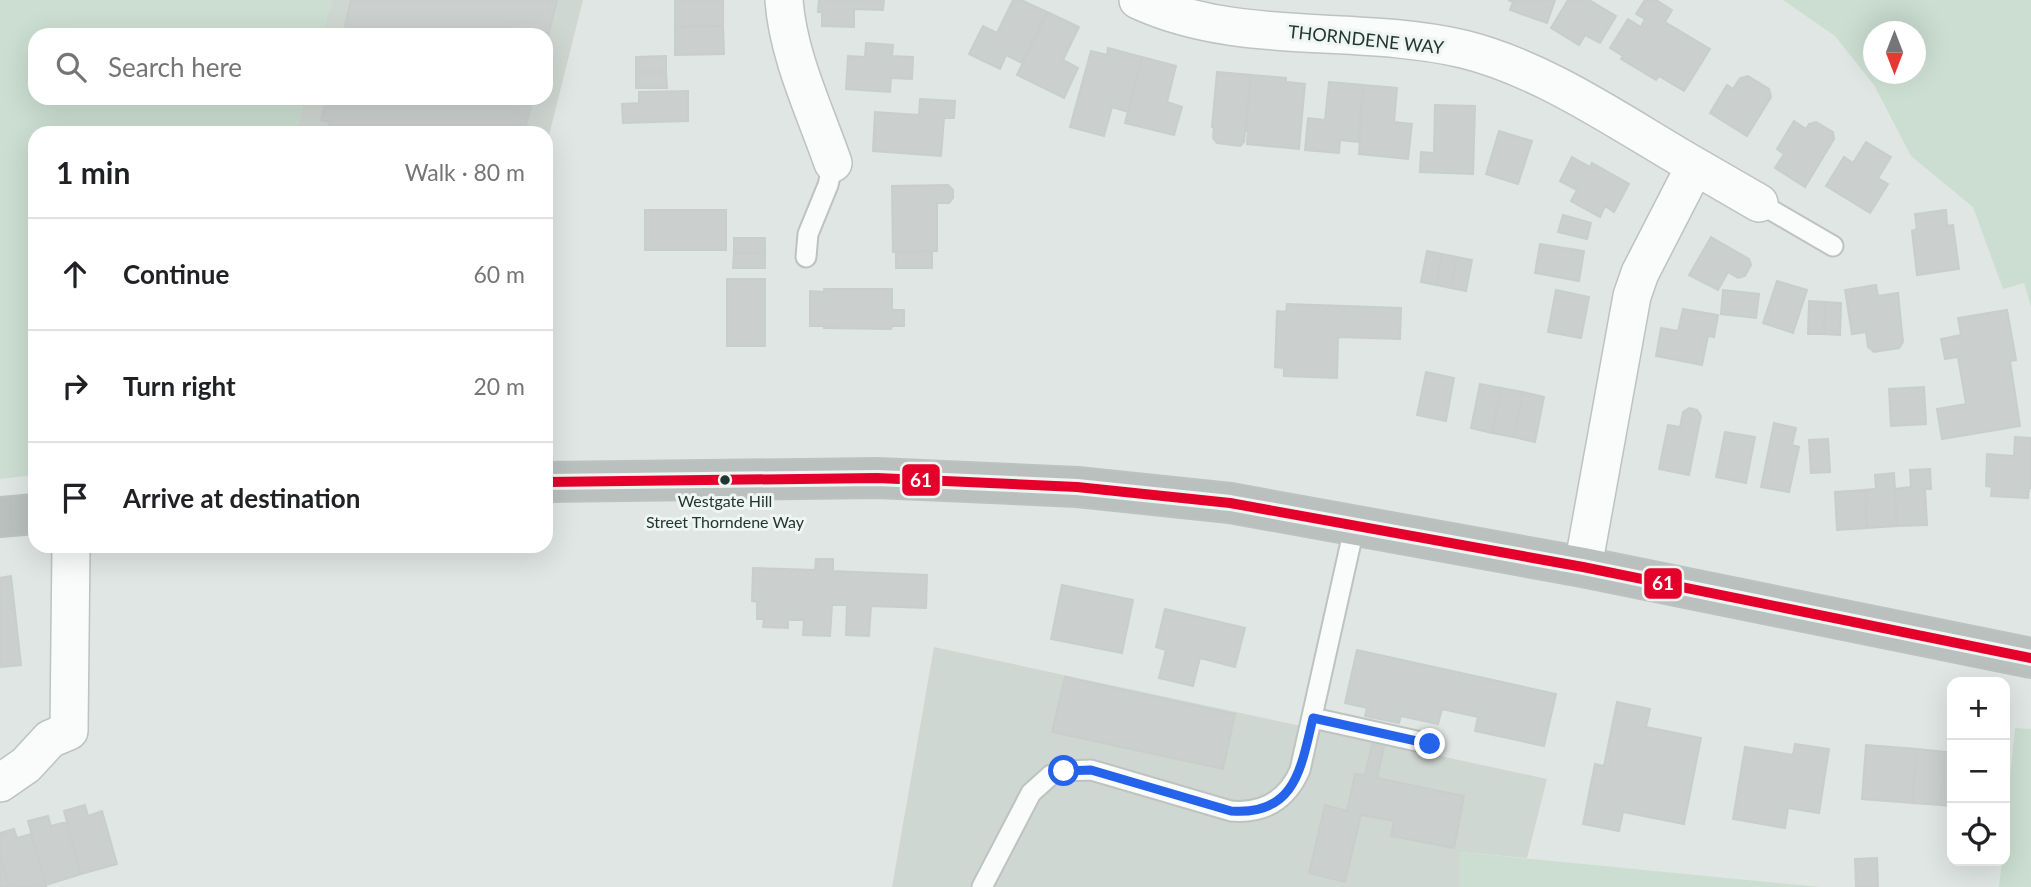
<!DOCTYPE html>
<html lang="en">
<head>
<meta charset="utf-8">
<style>
	:root { --surface:#fff; --page:#f2f2f2; --text:#202124; --muted:#757577; --line:#e0e0e0 }
	body { margin:0; font-family:Lato,sans-serif; background:var(--page); color:var(--text) }
	.controls { position:absolute; right:21px; bottom:21px; display:grid; overflow:hidden; border-radius:14px; box-shadow:0 7px 28px #0002 }
	.controls button { width:63px; height:63px; display:grid; place-items:center; padding:0; border:0; border-bottom:2px solid var(--line); background:var(--surface); color:var(--text); font:35px sans-serif }
	.compass { position:absolute; left:1863px; top:21px; width:63px; height:63px; border-radius:50%; background:var(--surface); box-shadow:0 7px 28px #0002; rotate:180deg }
	.stop { position:absolute; width:21px; height:21px; margin:-16px; border:5px solid #2563eb; border-radius:50%; background:#fff }
	.stop.end { background:#2563eb; border-color:#fff; box-shadow:0 2px 7px #0008 }
	.list { margin:0; padding:0; list-style:none }
	h2 { display:flex; justify-content:space-between; align-items:center; height:91px; margin:0; padding:0 28px; font-size:30px }
	h2 small { font-size:23px; font-weight:400; color:var(--muted) }
	.list li { display:grid; grid-template-columns:46px 1fr auto; gap:21px; align-items:center; box-sizing:border-box; height:112px; padding:0 28px; border-top:2px solid var(--line) }
	.list b { display:block; font-size:26px; white-space:nowrap }
	.list em { font-size:23px; font-style:normal; color:var(--muted) }
	.icon { flex:none; width:38px; height:38px; fill:none; stroke:currentColor; stroke-width:2; stroke-linecap:round; stroke-linejoin:round }
	.map { position:relative; flex:none; width:2031px; height:887px; overflow:hidden }
	.search { position:absolute; background:var(--surface); box-shadow:0 7px 28px #0002; left:28px; top:28px; width:525px; height:77px; display:flex; align-items:center; gap:18px; box-sizing:border-box; padding:0 24px; border-radius:21px; color:var(--muted); font-size:26px }
	.panel { position:absolute; background:var(--surface); box-shadow:0 7px 28px #0002; left:28px; top:126px; width:525px; height:427px; border-radius:21px }
	.map>svg:first-child { display:block }
</style>
</head>
<body>
<div class="map">
<svg width="2031" height="887" viewBox="0 0 2031 887">
	<rect width="100%" height="100%" fill="#e0e6e3"/>
	<path fill="#cfd7d3" d="M332,0H583L546,147V133H295L305,98H546V35H322Z
		M934,647L1547,779L1527,858L1460,852L1459,887H892Z"/>
	<path fill="#cbded1" fill-rule="evenodd" d="M0,0H332L322,35H35V98H305L295,133H35V475L0,479Z
		M1783,0H2031V307L2024,283L2003,289L1973,207L1911,156L1874,85L1835,36ZM1874,32H1916V74H1874Z
		M2015,728L2031,729V887H1999L2002,861H2005V829Z
		M1459,852L1819,887H1459Z"/>
	<path fill="#cbcfce" stroke="#c9cecc" stroke-width="2" d="M351,0H557L546,45V35H343Z
		M675,0H723V26L675,27Z
		M819,0H884L883,10L854,9V27L822,26V12H818Z
		M1013,0H1021L1047,12L1022,63L1006,55L1000,69L969,54L983,26L997,33Z
		M1508,0H1555L1547,23L1510,10L1513,2Z
		M1568,0H1589L1616,16L1600,43L1585,35L1579,45L1551,28Z
		M1645,0H1656L1672,10L1665,22L1710,49L1684,91L1659,76L1656,80L1621,59L1623,56L1610,48L1628,19L1641,27L1645,19L1636,14Z
		M1047,12L1079,27L1063,60L1078,68L1064,98L1017,75Z
		M723,26L724,54L675,55V27Z
		M866,43L893,45L892,56L913,57L912,79L891,78L890,92L846,89L848,56L865,57Z
		M1108,48L1142,57L1128,112L1112,107L1104,136L1070,127L1091,51L1107,55Z
		M666,56V72H636V57Z
		M1142,57L1176,66L1167,102L1182,107L1174,135L1125,123Z
		M636,72H666L667,88H636Z
		M1217,72L1251,75L1244,142L1240,146L1217,143L1213,138L1214,127H1212Z
		M1251,75L1286,78V82L1305,84L1299,149L1247,144L1248,131L1246,130Z
		M1748,76L1769,89L1771,97L1747,136L1710,113L1727,85L1733,89L1740,78Z
		M1329,82L1363,85L1358,142L1340,140L1339,153L1305,150L1308,118L1325,120Z
		M1363,85L1397,88L1394,122L1412,124L1408,159L1359,154Z
		M688,91V121L623,123L622,104L639,103V92Z
		M327,98H533L524,133H327L330,122L321,120Z
		M920,99L955,101L954,118H944L941,156L873,151L875,112L919,115Z
		M1435,105L1475,106L1473,174L1420,172L1421,152L1434,153Z
		M1794,121L1806,129L1809,124L1816,122L1833,132L1834,139L1805,187L1775,168L1784,154L1777,149Z
		M1499,131L1532,141L1518,184L1486,174Z
		M1866,142L1891,157L1878,178L1888,184L1870,213L1826,186L1844,157L1853,163Z
		M1572,157L1590,167L1592,163L1629,184L1614,212L1605,206L1600,217L1571,201L1577,190L1560,181Z
		M948,185L953,190V198L949,203H937V251L893,252L892,186Z
		M645,210H726V250H645Z
		M1946,210L1947,226L1953,225L1959,269L1917,275L1912,231L1917,229L1915,214Z
		M1563,215L1591,223L1587,239L1558,232Z
		M1711,237L1749,259L1751,265L1745,276L1738,278L1728,272L1718,290L1689,275Z
		M734,238H765V253H734Z
		M1540,244L1584,251L1579,281L1535,273Z
		M932,251V268H896V252Z
		M1427,251L1442,254L1436,285L1421,282Z
		M734,253H765V268H733Z
		M1442,254L1457,257L1451,288L1436,285Z
		M1457,257L1472,260L1466,291L1451,288Z
		M727,279H765V346H727Z
		M1777,281L1807,290L1793,333L1763,323Z
		M1876,285L1878,296L1898,293L1903,342L1899,348L1874,352L1868,347L1866,332L1852,334L1845,290Z
		M824,289H892V310H904V326H892L891,329L824,328V326H810V291L824,292Z
		M1556,290L1589,297L1581,338L1548,332Z
		M1723,290L1759,294L1756,318L1721,314Z
		M1809,301L1825,302L1824,334H1808Z
		M1825,302L1841,303L1840,335L1824,334Z
		M1287,304L1401,308L1400,339L1338,337L1337,378L1284,376V368L1275,367L1277,311L1286,312Z
		M1683,309L1718,315L1714,337L1708,336L1702,365L1656,356L1661,328L1678,331Z
		M2007,310L2016,360L2010,361L2020,426L1942,439L1937,409L1966,404L1958,357L1945,359L1941,339L1961,335L1958,318Z
		M1426,372L1454,378L1446,421L1417,415Z
		M1480,384L1501,388L1492,433L1471,428Z
		M1924,387L1926,424L1891,426L1889,389Z
		M1501,388L1523,392L1514,437L1492,433Z
		M1523,392L1544,397L1535,442L1514,437Z
		M1689,408L1697,410L1701,416L1689,475L1659,469L1668,425L1680,427L1683,412Z
		M1774,423L1796,428L1792,445L1799,447L1789,492L1761,487Z
		M1725,432L1755,437L1746,483L1716,477Z
		M2015,437L2031,438V488H2029L2028,498L1991,496L1992,487L1986,486L1987,454L2014,456Z
		M1828,439L1830,472L1811,473L1809,440Z
		M1930,469L1931,489H1925L1927,525L1897,526L1895,489L1911,487L1910,470Z
		M1894,473L1897,526L1867,528L1865,490L1876,489L1875,475Z
		M1865,490L1867,528L1837,530L1835,492Z
		M816,559H833V571L927,575L926,608L871,606L869,636L846,635L847,605H832L830,636L803,635L804,620H788V628L763,627L764,619H757V602L752,601L753,568L815,570Z
		M11,576L21,665L0,667V578Z
		M1062,585L1133,600L1122,653L1051,639Z
		M1165,609L1245,628L1235,667L1200,658L1193,686L1159,678L1166,650L1156,647Z
		M1357,650L1556,694L1544,746L1475,731L1478,717L1442,709L1438,724L1401,716L1399,723L1365,716L1367,708L1345,703Z
		M1065,677L1235,714L1223,769L1052,732Z
		M1617,702L1650,709L1646,727L1701,738L1684,824L1623,812L1619,831L1583,824L1595,764L1604,766Z
		M1372,744L1384,747L1377,778L1464,796L1454,848L1391,836L1394,821L1361,815L1345,882L1309,873L1325,805L1347,811L1355,774L1365,775Z
		M1795,744L1829,749L1819,813L1788,808L1785,828L1733,819L1745,747L1793,755Z
		M1866,745L1917,749L1912,803L1862,799Z
		M1917,749L1945,752L1941,805L1912,803Z
		M1945,752H1952V806L1941,805Z
		M85,805L88,816L102,811L117,864L81,874L64,811Z
		M48,816L51,826L66,822L81,874L46,885L28,821Z
		M14,829L17,838L31,834L46,886L9,887L0,856V833Z
		M0,856L9,887H0Z
		M1877,858L1878,887H1856L1855,859Z"/>
	<g fill="none" stroke-linecap="round" stroke-linejoin="round">
		<defs>
			<path id="lane" d="M1759,203L1833,246
				M806,257L808,234L828,185L833,163
				M1313,718L1430,744
				M982,887L1031,793L1051,775L1064,771L1091,770L1231,811C1264,814 1287,800 1300,770L1355,524"/>
			<path id="street" d="M784,0C788,56 815,111 833,163
				M1138,0C1240,47 1356,24 1463,49C1545,69 1622,124 1695,166L1640,273L1632,296L1583,567
				M1695,166L1759,203
				M0,783L26,765L50,739L69,731L71,546"/>
			<path id="highway" d="M546,482L877,478L1077,487L1230,503L1583,567L2031,658
				M0,517L35,514"/>
		</defs>
		<use href="#lane" stroke="#bdc3c0" stroke-width="23"/>
		<use href="#street" stroke="#bdc3c0" stroke-width="40"/>
		<use href="#highway" stroke="#bbc3c0" stroke-width="42"/>
		<use href="#lane" stroke="#fafbfb" stroke-width="19"/>
		<use href="#street" stroke="#fafbfb" stroke-width="37"/>
		<use href="#highway" stroke="#bac0be" stroke-width="38"/>
		<defs>
			<path id="bus-1" d="M546,482L877,478L1077,487L1230,503L1583,567L2031,658"/>
		</defs>
		<use href="#bus-1" stroke="#eef5f2" stroke-width="16"/>
		<use href="#bus-1" stroke="#e4002b" stroke-width="10"/>
	</g>
	<g fill="none" stroke-linecap="round" stroke-linejoin="round">
		<path stroke="#2563eb" stroke-width="9" d="M1064,771L1091,770L1231,811C1296,816 1301,767 1313,718L1430,744"/>
	</g>
	<circle fill="#223631" stroke="#eef5f2" stroke-width="2.5" cx="725" cy="480" r="6"/>
	<g text-anchor="middle" dominant-baseline="central" stroke-width="6" stroke-linejoin="round" paint-order="stroke">
		<g font-size="16" fill="#223631" stroke="#eef5f2">
			<text x="725" y="500">Westgate Hill<tspan x="725" dy="21">Street Thorndene Way</tspan></text>
		</g>
		<g font-size="18" fill="#223631" stroke="#eef5f2">
			<text transform="translate(1366 39) rotate(6)">THORNDENE WAY</text>
		</g>
	</g>
	<g stroke="#eef5f2" stroke-width="2.5">
		<rect x="901" y="463" width="40" height="34" rx="7" fill="#e4002b"/>
		<rect x="1643" y="567" width="40" height="33" rx="7" fill="#e4002b"/>
	</g>
	<g font-size="19" text-anchor="middle" font-weight="bold" fill="#fff">
		<text x="921" y="487">61</text>
		<text x="1663" y="590">61</text>
	</g>
</svg>
<div class="controls">
<button>+</button>
<button>−</button>
<button><svg class="icon" aria-label="locate" viewBox="0 0 24 24"><circle cx="12" cy="12" r="6"/><path d="M12 2v4M12 18v4M2 12h4M18 12h4"/></svg></button>
</div>
<svg class="compass" viewBox="-18 -18 36 36"><path d="M0-13l5 13h-10z" fill="#e53935"/><path d="M0 13l5-13h-10z" fill="#757577"/></svg>
<div class="stop" style="left:1064px;top:771px"></div>
<div class="stop end" style="left:1430px;top:744px"></div>
<div class="search"><svg class="icon" aria-label="search" viewBox="0 0 24 24"><circle cx="10" cy="10" r="6"/><path d="M15 15l6 6"/></svg>Search here</div>
<section class="panel">
<h2>1 min<small>Walk · 80 m</small></h2>
<ul class="list">
<li><svg class="icon" aria-label="ahead" viewBox="0 0 24 24"><path d="M12 20V5M6 11l6-6 6 6"/></svg><div><b>Continue</b></div><em>60 m</em></li>
<li><svg class="icon" aria-label="right" viewBox="0 0 24 24"><path d="M7 20v-9h11M14 6l5 5-5 5"/></svg><div><b>Turn right</b></div><em>20 m</em></li>
<li><svg class="icon" aria-label="arrive" viewBox="0 0 24 24"><path d="M6 21V4h12l-3 4 3 4H6"/></svg><div><b>Arrive at destination</b></div></li>
</ul>
</section>
</div>
</body>
</html>
